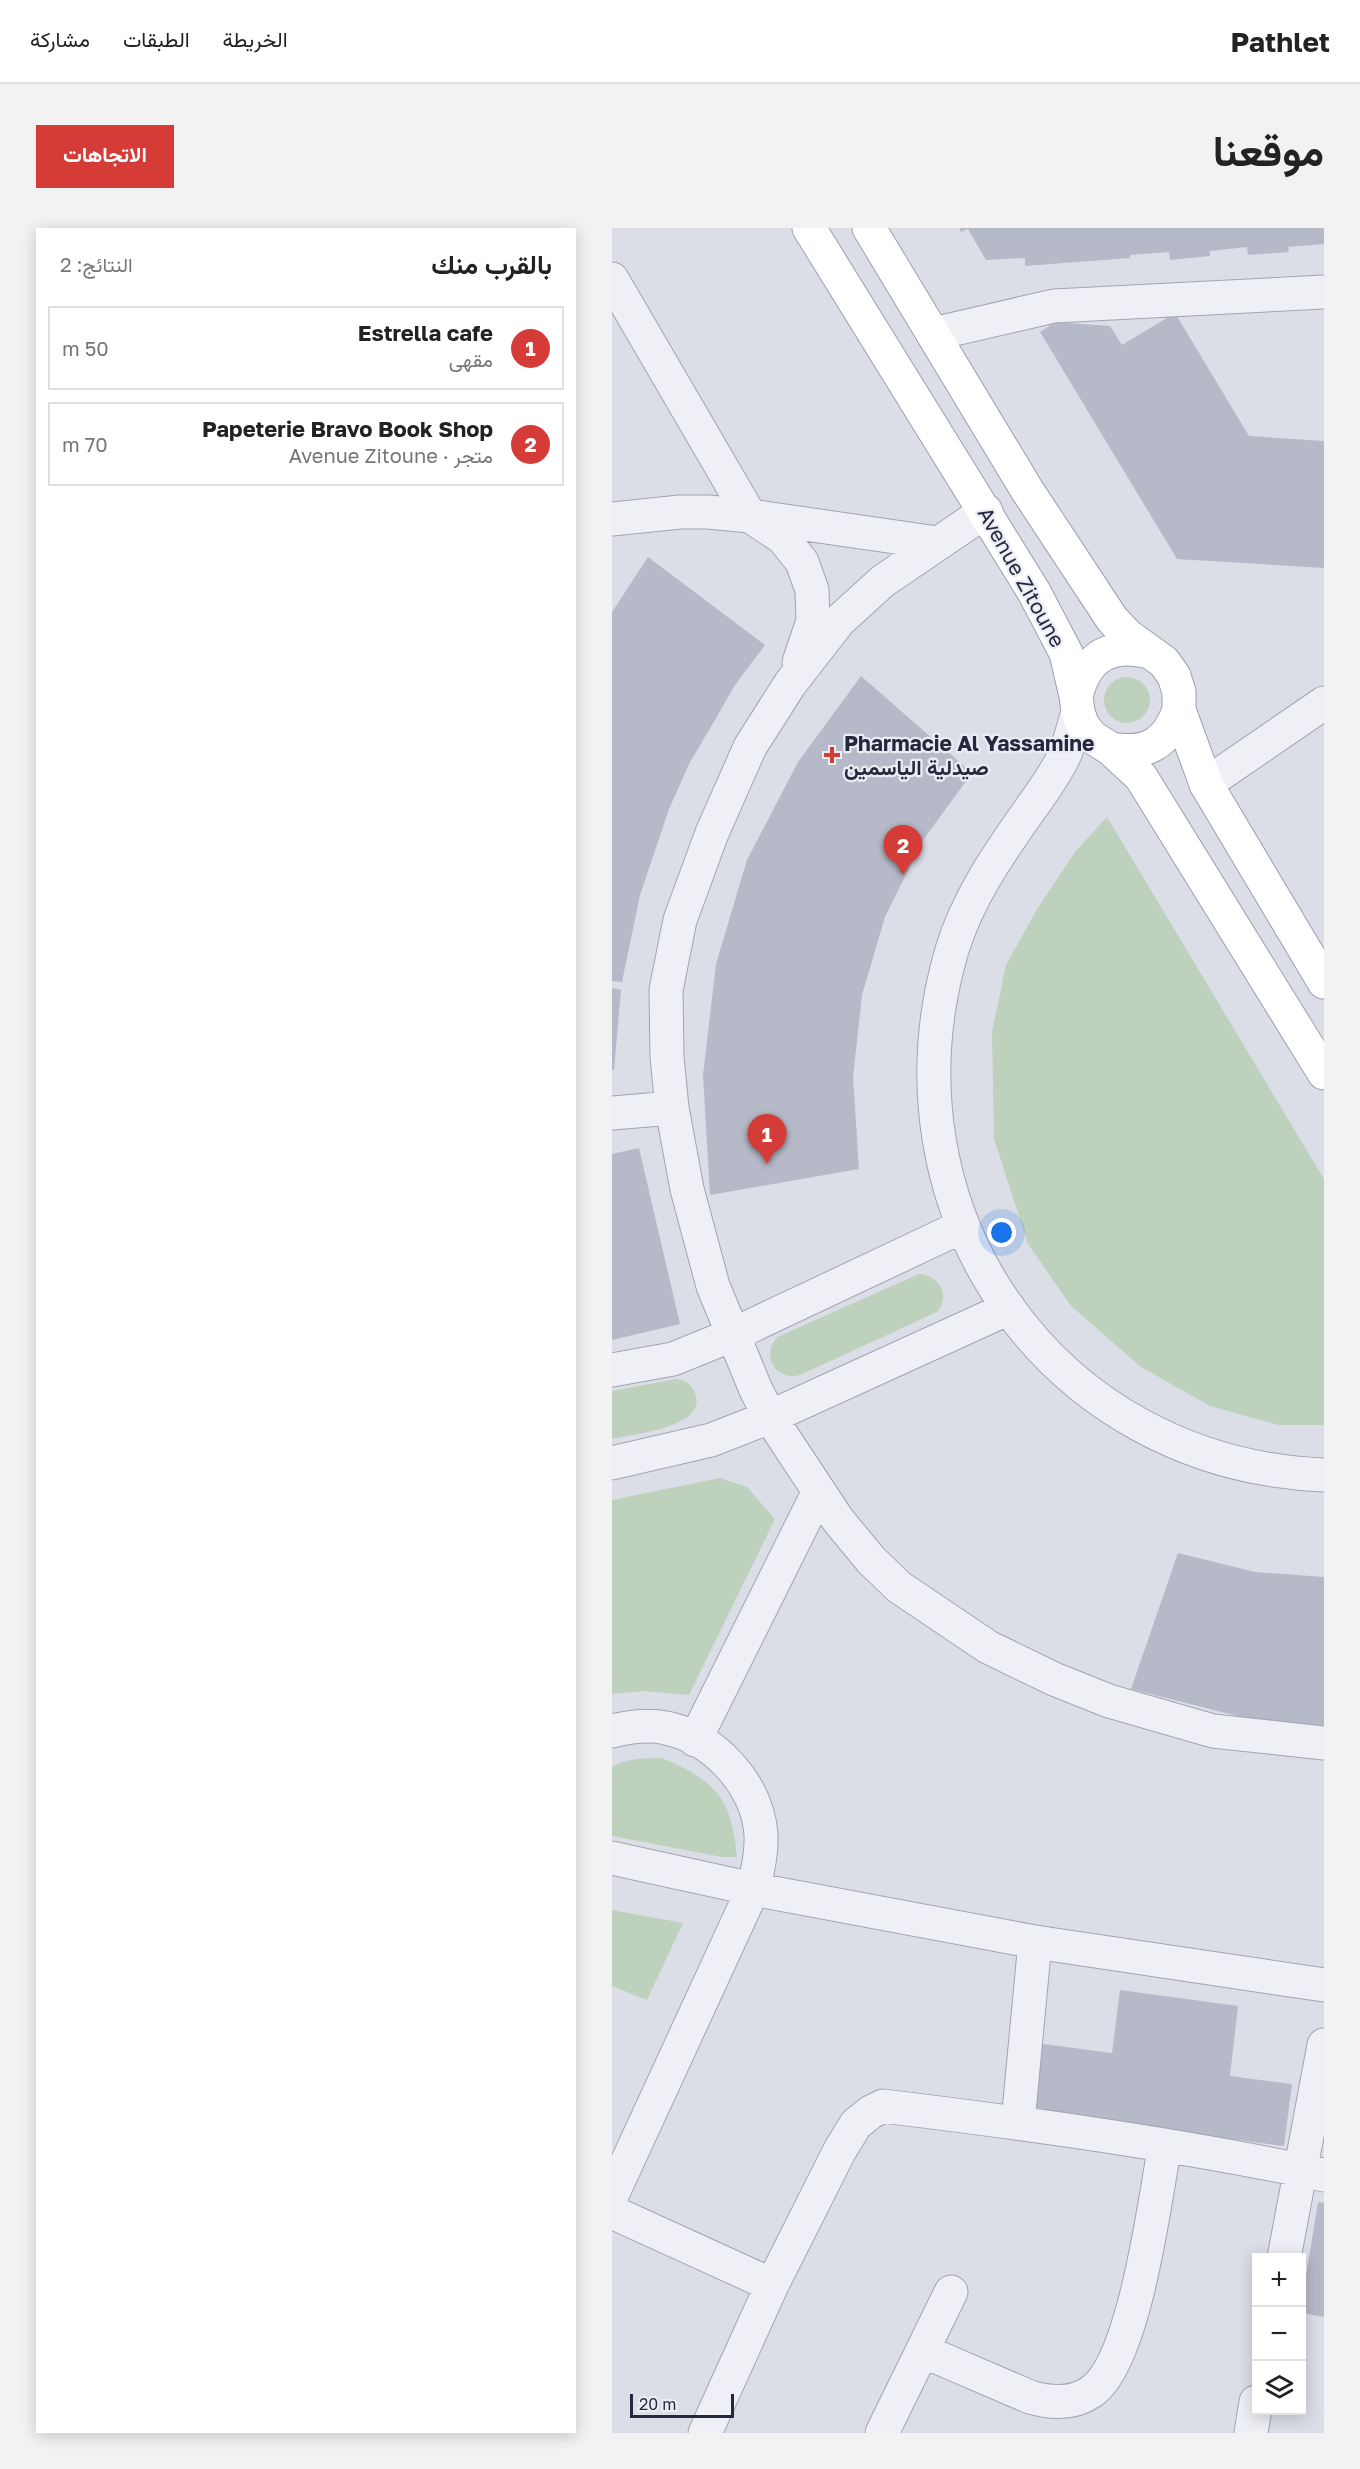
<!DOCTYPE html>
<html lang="ar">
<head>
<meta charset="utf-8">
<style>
	:root { --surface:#fff; --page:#f2f2f2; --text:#222; --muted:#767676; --line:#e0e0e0; --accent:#d53c38 }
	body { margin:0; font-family:"Golos Text",Vazirmatn,sans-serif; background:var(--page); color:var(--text); direction:rtl }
	.controls { position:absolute; right:18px; bottom:18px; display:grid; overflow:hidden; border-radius:0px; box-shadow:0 3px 15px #0003 }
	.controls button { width:54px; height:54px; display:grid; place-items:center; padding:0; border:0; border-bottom:2px solid var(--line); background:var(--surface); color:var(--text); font:30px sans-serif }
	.scale { position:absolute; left:18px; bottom:15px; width:104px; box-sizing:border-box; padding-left:6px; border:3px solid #25293e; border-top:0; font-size:16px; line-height:21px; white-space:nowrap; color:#25293e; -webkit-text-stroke:4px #ebedf5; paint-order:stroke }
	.you { position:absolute; left:390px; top:1005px; width:21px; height:21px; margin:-15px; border:4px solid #fff; border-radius:50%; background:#1a73e8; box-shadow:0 0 0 9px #1a73e833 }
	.badge { display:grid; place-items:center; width:39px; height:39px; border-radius:50%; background:var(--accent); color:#fff; font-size:20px; font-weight:700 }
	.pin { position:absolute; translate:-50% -50px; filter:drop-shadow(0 2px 3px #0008) }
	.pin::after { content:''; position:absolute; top:32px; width:21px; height:18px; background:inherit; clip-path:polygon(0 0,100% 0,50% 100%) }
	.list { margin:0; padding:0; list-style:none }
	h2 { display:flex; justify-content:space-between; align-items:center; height:78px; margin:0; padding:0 24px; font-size:26px }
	h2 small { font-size:20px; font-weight:400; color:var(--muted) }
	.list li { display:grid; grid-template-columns:39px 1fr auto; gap:18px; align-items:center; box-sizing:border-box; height:84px; margin:0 12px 12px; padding:0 12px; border:2px solid var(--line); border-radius:0px }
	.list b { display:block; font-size:22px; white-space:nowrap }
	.list p { margin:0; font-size:20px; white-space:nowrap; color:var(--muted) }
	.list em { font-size:20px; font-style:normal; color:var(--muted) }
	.icon { flex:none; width:33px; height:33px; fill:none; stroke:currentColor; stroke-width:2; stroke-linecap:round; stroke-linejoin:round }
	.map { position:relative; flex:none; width:712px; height:2205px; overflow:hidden; direction:ltr; border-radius:0px }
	header { display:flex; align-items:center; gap:36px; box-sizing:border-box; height:84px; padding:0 30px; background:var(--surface); border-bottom:2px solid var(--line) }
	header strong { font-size:28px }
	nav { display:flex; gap:33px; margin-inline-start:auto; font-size:21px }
	.intro { display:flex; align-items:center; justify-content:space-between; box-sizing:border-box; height:144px; padding:0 36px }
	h1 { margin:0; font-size:42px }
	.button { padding:15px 27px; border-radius:0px; background:var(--accent); color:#fff; font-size:21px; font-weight:700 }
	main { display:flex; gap:36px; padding:0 36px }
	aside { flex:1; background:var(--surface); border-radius:0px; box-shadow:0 3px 15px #0003 }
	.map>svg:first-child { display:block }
</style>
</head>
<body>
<header>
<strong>Pathlet</strong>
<nav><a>الخريطة</a><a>الطبقات</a><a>مشاركة</a></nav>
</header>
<div class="intro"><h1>موقعنا</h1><a class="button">الاتجاهات</a></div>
<main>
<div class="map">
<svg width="712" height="2205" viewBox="0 0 712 2205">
	<rect width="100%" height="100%" fill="#dcdee7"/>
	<path fill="#bed1bc" d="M492 472a23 23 0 1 1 46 0a23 23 0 1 1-46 0Z
		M495,589L712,951V1197H666L598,1178L529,1139L459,1078L416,1016L382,911L380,804L394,737L425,681L463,624Z
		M307,1046C327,1047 339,1067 325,1084L188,1147C163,1153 149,1128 165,1109Z
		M64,1151C74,1152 81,1157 84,1168C93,1199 21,1206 0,1211V1163Z
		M108,1250L135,1259L163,1291L77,1467L32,1463L0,1466V1272Z
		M50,1530C103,1552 120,1570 125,1629H110L0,1608V1539C14,1530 34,1530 50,1530Z
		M0,1682L71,1695L35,1772L0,1758Z"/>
	<path fill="#b6b9c7" d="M347,0H712V16L676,19L677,24L636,27L635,19L598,23V28L558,32L557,24L518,27V30L413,38V30L374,32L356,1L349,4Z
		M563,85L637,208L712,213V340L565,331L428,104L443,94L498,98L510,117Z
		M36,329L153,417L123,457L100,497L77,536L57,581L28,667L10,754L0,753V384Z
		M249,448L360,545L311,612L273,689L250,767L241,849L247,941L98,967L91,847L104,736L135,632L186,534Z
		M0,760L9,762L2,842H0Z
		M27,920L68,1096L0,1112V926Z
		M566,1325L643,1344L712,1349V1499L637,1491L519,1461Z
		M508,1762L626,1778L618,1848L680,1856L672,1918L422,1885L431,1816L500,1825Z
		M706,1974L712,1975V2089L690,2085V2073Z"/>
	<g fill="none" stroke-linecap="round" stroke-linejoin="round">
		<defs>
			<path id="minor" d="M0,51L138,288L171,310L190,334L200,362L201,393L187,434
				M321,106L442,78L712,64
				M374,283L271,353L227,393L178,456L138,519L100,605L68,692L54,762L55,829L60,880L75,961L101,1058L144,1162L158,1189L226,1292L259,1332L287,1359L376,1419L442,1451L497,1473L601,1503L712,1515
				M0,291L68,284H96L138,288L325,315
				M466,484C461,499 458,515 452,528C443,547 431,563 419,580C388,624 356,669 340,722C263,983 440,1236 712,1247
				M594,556L712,475
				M0,885L60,880
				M0,1142L61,1131L120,1107L351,998
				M0,1235L99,1212L158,1189L397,1080
				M0,1503C17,1499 37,1496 54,1500C103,1510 145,1557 149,1606C150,1624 146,1643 141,1661L0,1967
				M83,1512L206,1265
				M0,1630L141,1661L423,1714L712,1757
				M406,1894L423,1714
				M0,1984L160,2057
				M672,2030L712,1817
				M311,2123L418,2169C438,2175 460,2177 479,2164C523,2135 543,1970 553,1917
				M93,2205L160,2057L228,1922L244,1896L259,1884L271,1878C419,1896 566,1916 712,1947
				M270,2205L339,2064
				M639,2205L644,2174"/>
			<path id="major" d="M197,0L422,364L454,425L464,468L466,484L471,498L480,509L499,521L529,549L712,845
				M257,0L415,262L500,391L516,408L552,434L562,448L567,464V482L594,556L712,754
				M464,468C474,428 499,414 538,424
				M499,521C535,527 555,516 567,482"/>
		</defs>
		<use href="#minor" stroke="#a1a4b1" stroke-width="35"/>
		<use href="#major" stroke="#9aa0b3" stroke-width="35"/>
		<use href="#minor" stroke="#eff0f5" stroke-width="33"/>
		<use href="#major" stroke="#fff" stroke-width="33"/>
	</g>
	<path fill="#d53c38" stroke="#ebedf5" stroke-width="2" d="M217 518h6v6h6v6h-6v6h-6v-6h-6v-6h6z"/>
	<g text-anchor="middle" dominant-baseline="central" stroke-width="4.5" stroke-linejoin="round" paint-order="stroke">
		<g font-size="21" fill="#25293e" stroke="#ebedf5">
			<text transform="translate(410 349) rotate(61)">Avenue Zitoune</text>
		</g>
		<g font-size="21" font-weight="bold" fill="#25293e" stroke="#ebedf5" text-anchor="start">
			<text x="232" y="515">Pharmacie Al Yassamine<tspan x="232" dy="24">صيدلية الياسمين</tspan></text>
		</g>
	</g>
</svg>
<div class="controls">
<button>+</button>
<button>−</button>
<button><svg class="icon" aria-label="layers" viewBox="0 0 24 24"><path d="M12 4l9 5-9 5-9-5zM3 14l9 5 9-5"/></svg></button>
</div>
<div class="scale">20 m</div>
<div class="you"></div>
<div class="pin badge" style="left:155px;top:936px">1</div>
<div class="pin badge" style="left:291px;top:647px">2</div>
</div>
<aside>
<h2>بالقرب منك<small>النتائج: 2</small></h2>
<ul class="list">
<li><span class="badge">1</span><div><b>Estrella cafe</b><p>مقهى</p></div><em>50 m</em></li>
<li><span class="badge">2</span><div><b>Papeterie Bravo Book Shop</b><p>متجر · Avenue Zitoune</p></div><em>70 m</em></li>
</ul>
</aside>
</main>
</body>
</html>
